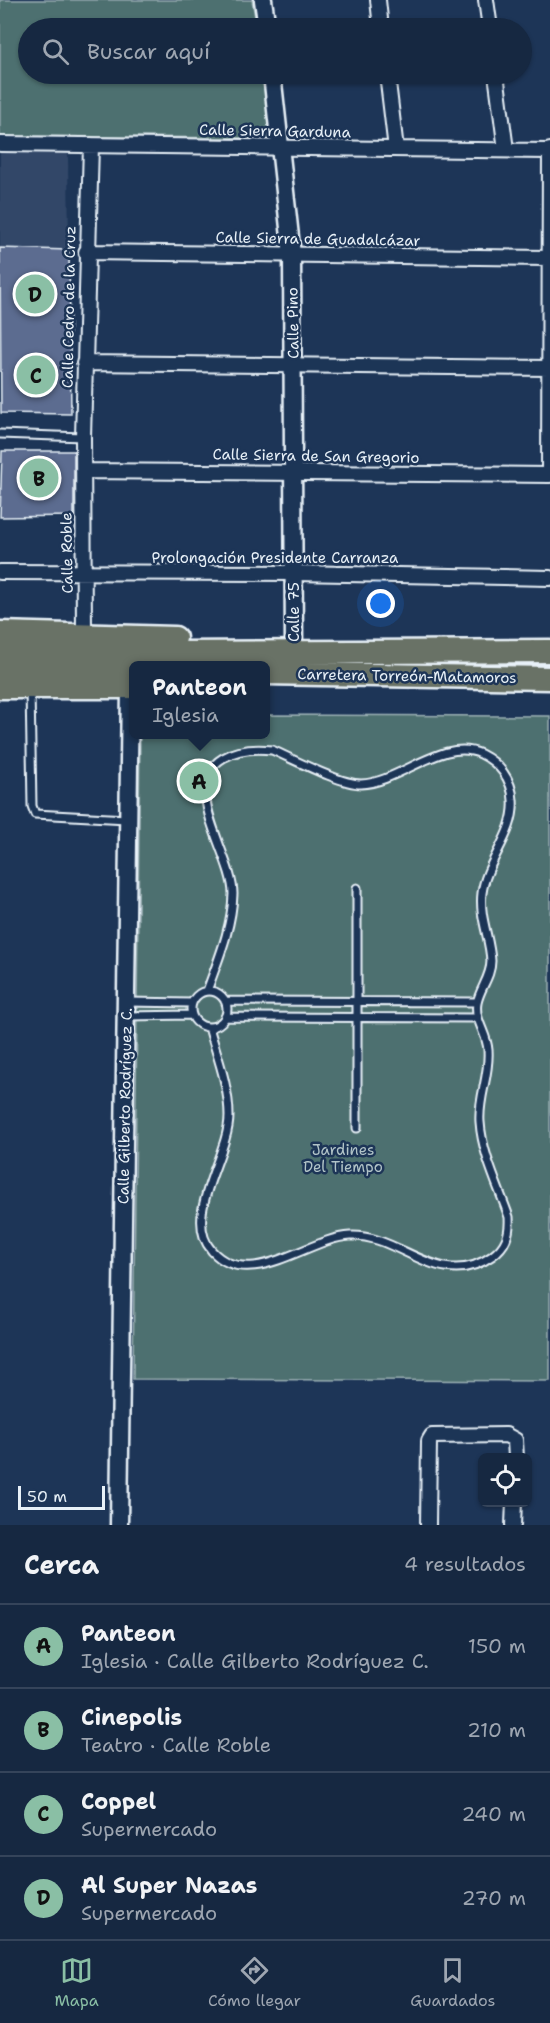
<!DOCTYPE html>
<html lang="es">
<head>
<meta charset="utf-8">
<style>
	:root { --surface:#162841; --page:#23344c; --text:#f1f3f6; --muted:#9ea6b1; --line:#35445a; --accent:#8abfa5 }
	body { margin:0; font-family:"Shantell Sans",sans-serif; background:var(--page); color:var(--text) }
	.controls { position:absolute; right:18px; bottom:18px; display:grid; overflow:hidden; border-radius:9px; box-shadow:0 2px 4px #0004 }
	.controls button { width:54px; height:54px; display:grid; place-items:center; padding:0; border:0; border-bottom:2px solid var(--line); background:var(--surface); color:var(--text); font:30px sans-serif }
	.scale { position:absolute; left:18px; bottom:15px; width:87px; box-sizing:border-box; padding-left:6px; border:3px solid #e8f1f8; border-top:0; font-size:16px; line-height:21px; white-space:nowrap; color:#e8f1f8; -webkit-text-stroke:4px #1d3557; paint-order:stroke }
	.you { position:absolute; left:381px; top:604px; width:21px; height:21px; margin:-15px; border:4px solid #fff; border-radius:50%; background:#1a73e8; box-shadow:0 0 0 9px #1a73e833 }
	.badge { display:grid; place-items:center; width:39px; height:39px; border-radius:50%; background:var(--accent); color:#111; font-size:20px; font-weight:700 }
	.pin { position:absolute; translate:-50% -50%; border:3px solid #fff; box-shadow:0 2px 6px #0006 }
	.popup { position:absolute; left:129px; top:661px; width:141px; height:78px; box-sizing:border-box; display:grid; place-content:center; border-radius:9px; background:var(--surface); filter:drop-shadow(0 2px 4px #0005); font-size:20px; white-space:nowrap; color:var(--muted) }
	.popup b { font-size:22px; color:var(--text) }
	.popup::after { content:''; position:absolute; left:50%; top:100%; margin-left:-12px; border:12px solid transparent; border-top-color:var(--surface) }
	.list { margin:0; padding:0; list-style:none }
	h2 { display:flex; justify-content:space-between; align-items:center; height:78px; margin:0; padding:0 24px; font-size:26px }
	h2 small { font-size:20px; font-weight:400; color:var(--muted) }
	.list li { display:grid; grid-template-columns:39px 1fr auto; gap:18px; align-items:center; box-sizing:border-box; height:84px; padding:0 24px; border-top:2px solid var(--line) }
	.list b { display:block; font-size:22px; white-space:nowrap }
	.list p { margin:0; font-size:20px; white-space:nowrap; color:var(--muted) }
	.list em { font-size:20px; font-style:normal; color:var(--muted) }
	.icon { flex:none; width:33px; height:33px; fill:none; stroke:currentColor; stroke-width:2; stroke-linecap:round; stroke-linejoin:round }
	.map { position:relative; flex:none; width:550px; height:1525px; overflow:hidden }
	.search { position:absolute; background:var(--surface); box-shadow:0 2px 4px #0004; left:18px; right:18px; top:18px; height:66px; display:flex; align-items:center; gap:15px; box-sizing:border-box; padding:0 21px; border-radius:33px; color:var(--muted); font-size:22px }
	.sheet { height:414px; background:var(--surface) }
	nav { display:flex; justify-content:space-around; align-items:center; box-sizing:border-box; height:84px; border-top:2px solid var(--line); background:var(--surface); font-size:16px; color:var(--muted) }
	nav a { display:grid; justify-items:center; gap:3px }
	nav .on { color:var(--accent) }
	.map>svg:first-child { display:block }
</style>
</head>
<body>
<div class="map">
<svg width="550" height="1525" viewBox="0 0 550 1525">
	<rect width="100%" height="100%" fill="#1d3557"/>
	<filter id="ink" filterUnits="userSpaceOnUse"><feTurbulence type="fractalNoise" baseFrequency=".0167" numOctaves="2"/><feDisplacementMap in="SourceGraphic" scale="12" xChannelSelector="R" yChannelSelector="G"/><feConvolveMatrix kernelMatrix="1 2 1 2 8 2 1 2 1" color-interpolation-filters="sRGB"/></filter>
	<g filter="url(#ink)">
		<path fill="#304668" d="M0,152L68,154L69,250L0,248Z"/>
		<path fill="#4e6f6f" stroke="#9bb0b4" stroke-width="1.5" d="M0,0H252L257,28H28V74H264L275,138L0,136Z
			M265,715L550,716V1381L133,1379L140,735L265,734Z"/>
		<path fill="#5c6c90" stroke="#e8f1f8" stroke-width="1.5" d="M0,248L69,250L71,414L1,413Z
			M2,451H74V516L0,517Z"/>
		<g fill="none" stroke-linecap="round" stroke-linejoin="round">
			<defs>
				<path id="service" d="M0,434L83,437
					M30,689L32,806L35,814L127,819
					M357,888V1128
					M207,991C218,960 232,928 233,894C233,856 178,785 223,758C238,749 255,748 272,750C293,759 340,784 361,784C399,783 444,736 481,754C499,763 512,779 513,800C516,833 486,861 482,893C479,917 490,938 491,961C491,977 480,988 477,1003C474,1020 487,1033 488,1050C490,1075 478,1098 480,1122C482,1154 499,1188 509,1217C510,1234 506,1246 492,1256C440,1293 399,1233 350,1236C308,1238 250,1292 212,1251C181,1216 229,1156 229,1116C229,1086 217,1056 209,1027
					M191 1009a18 18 0 1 1 36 0a18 18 0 1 1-36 0Z
					M225,1001L477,1002
					M126,1002L192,1003
					M127,1016L192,1015
					M225,1017L477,1018"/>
				<path id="minor" d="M378,0L381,28
					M486,0L490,28
					M387,74L396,149
					M496,74L506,150
					M0,144L549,151
					M86,252L549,258
					M84,363L549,368
					M83,471L550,475
					M549,475L550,150
					M0,572L294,573L550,578
					M84,634L83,437L91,145
					M428,1525L429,1441L432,1436L506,1435L515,1440L516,1458
					M513,1525L514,1502"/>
				<path id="tertiary" d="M263,0L267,28
					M272,74L292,255L294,651
					M119,1525L130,687"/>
				<path id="trunk" d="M0,633L175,638
					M0,650L175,653L550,651
					M0,670L133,671
					M265,673L550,678
					M0,687H133"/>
			</defs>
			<use href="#service" stroke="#e8f1f8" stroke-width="11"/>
			<use href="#minor" stroke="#e8f1f8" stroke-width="18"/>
			<use href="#tertiary" stroke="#e8f1f8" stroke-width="21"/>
			<use href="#trunk" stroke="#e8f1f8" stroke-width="27"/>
			<use href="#service" stroke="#1d3557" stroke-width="7"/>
			<use href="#minor" stroke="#1d3557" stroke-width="14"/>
			<use href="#tertiary" stroke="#1d3557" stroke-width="16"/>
			<use href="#trunk" stroke="#697266" stroke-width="22"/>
		</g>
	</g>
	<g text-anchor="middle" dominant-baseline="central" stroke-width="5" stroke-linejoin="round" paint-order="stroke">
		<g font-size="15" fill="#e8f1f8" stroke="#1d3557">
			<text transform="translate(275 131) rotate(1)">Calle Sierra Garduna</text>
			<text transform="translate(318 239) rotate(1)">Calle Sierra de Guadalcázar</text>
			<text transform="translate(69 307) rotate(-89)">Calle Cedro de la Cruz</text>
			<text transform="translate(293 323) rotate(-91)">Calle Pino</text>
			<text transform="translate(316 456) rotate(1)">Calle Sierra de San Gregorio</text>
			<text transform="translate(67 553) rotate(-91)">Calle Roble</text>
			<text x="275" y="558">Prolongación Presidente Carranza</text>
			<text transform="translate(294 612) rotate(-90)">Calle 75</text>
			<text transform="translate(407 676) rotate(1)">Carretera Torreón-Matamoros</text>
			<text transform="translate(125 1106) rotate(-89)">Calle Gilberto Rodríguez C.</text>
		</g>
		<g font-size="15" fill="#b2c4c8" stroke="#1d3557">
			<text x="343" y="1150">Jardines<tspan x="343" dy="17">Del Tiempo</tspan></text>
		</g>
	</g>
</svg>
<div class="controls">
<button><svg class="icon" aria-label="locate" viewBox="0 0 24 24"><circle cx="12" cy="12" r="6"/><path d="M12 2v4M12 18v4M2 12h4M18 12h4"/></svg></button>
</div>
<div class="scale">50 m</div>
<div class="you"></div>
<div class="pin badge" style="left:199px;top:781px">A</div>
<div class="popup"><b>Panteon</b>Iglesia</div>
<div class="pin badge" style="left:39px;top:478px">B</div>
<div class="pin badge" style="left:36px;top:375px">C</div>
<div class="pin badge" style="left:35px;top:294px">D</div>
<div class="search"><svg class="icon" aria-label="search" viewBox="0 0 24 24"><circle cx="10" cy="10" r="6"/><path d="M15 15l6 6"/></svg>Buscar aquí</div>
</div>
<section class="sheet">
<h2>Cerca<small>4 resultados</small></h2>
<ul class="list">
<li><span class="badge">A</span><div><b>Panteon</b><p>Iglesia · Calle Gilberto Rodríguez C.</p></div><em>150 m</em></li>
<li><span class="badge">B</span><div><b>Cinepolis</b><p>Teatro · Calle Roble</p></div><em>210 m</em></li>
<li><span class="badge">C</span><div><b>Coppel</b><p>Supermercado</p></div><em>240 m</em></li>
<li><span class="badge">D</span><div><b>Al Super Nazas</b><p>Supermercado</p></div><em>270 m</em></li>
</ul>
</section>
<nav>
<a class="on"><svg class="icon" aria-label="map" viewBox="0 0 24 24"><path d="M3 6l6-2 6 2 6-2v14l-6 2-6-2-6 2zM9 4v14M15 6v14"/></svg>Mapa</a>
<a><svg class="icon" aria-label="directions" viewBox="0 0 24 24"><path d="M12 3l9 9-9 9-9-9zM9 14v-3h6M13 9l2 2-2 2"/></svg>Cómo llegar</a>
<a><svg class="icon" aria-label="saved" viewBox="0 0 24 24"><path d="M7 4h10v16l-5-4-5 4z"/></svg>Guardados</a>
</nav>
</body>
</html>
